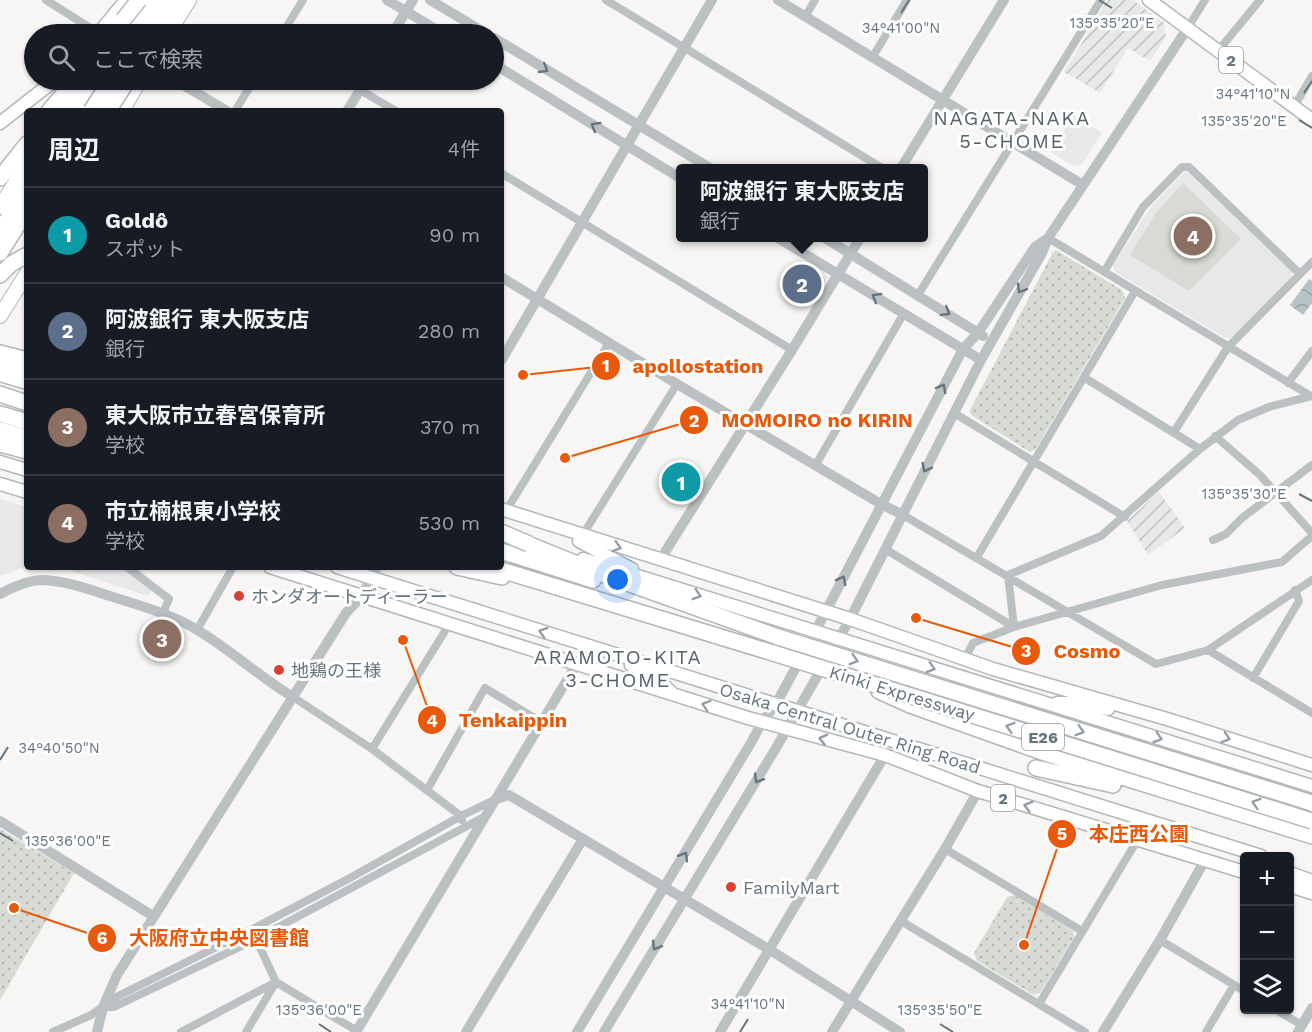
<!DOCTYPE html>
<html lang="ja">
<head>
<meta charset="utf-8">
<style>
	:root { --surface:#171b24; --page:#242831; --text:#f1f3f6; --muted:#9ea1a6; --line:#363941; --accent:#d74233 }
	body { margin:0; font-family:"Work Sans","Noto Sans JP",sans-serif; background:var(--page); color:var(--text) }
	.controls { position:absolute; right:18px; bottom:18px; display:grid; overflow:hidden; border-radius:6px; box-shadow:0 2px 4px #0004 }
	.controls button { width:54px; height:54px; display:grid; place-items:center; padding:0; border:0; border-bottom:2px solid var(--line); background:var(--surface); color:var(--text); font:30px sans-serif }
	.you { position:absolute; left:618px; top:580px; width:21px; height:21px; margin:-15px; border:4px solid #fff; border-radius:50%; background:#1a73e8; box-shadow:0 0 0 9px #1a73e833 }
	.badge { display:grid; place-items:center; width:39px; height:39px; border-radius:50%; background:var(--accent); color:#fff; font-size:20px; font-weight:700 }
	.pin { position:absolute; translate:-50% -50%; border:3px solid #fff; box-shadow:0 2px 6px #0006 }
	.popup { position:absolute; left:676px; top:164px; width:252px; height:78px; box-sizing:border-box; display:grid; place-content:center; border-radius:6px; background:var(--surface); filter:drop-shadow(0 2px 4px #0005); font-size:20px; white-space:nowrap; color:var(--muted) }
	.popup b { font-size:22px; color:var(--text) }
	.popup::after { content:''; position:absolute; left:50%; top:100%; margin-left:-12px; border:12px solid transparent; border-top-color:var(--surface) }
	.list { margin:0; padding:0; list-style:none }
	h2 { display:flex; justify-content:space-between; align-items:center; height:78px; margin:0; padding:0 24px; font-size:26px }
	h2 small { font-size:20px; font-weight:400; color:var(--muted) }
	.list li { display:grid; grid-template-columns:39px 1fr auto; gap:18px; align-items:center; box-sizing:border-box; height:96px; padding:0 24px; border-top:2px solid var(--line) }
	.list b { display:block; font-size:22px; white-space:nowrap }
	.list p { margin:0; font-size:20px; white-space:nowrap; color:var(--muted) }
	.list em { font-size:20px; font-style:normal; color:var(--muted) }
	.icon { flex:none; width:33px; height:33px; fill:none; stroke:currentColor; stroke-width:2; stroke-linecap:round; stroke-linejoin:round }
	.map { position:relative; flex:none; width:1312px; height:1032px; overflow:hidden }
	.search { position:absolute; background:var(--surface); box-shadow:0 2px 4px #0004; left:24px; top:24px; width:480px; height:66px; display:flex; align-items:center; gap:15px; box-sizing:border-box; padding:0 21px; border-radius:33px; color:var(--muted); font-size:22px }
	.panel { position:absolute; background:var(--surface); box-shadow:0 2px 4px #0004; left:24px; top:108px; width:480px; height:462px; border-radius:6px }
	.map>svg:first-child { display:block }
</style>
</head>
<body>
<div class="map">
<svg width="1312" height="1032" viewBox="0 0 1312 1032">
	<defs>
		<pattern id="industrial-furrows" width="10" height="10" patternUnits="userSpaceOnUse" patternTransform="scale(1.5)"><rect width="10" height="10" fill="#e7e8e7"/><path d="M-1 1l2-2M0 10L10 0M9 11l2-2" fill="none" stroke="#bfc1c0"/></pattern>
		<pattern id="green-dots" width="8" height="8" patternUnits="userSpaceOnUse" patternTransform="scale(1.5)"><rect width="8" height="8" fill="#d7dbd3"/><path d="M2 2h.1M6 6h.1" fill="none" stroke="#b2b6b0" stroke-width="1.8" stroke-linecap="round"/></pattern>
		<pattern id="water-waves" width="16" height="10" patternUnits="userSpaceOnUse" patternTransform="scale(1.5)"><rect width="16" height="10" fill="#b6c3c6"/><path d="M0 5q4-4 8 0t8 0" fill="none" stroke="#98a3a6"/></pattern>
	</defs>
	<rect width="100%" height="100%" fill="#f7f6f4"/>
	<path fill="#e7e8e7" d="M1073,115L1102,133L1082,164L1073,166L1051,152Z
		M1187,172L1292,271L1291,279L1233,337L1225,338L1115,272L1113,265L1151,207L1183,173Z
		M0,499L27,507V566L0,576Z
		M59,567H122L152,589L148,596Z"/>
	<path fill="url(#industrial-furrows)" d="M1108,0H1133L1164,23L1166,37L1150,61L1128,48L1100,93L1064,72Z
		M1159,492L1185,528L1148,555L1127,521Z"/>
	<path fill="url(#green-dots)" d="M1056,250L1122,290L1125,298L1035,450L1030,452L971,415L970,410L1053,252Z
		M0,829L74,873L0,1000Z
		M1014,895L1073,931L1074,937L1040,993L1034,995L977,961L974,953L1007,897Z"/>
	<path fill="#d7dbd3" d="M1183,183L1241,239L1189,291L1130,255L1156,213Z"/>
	<path fill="url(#water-waves)" d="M1309,279L1312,281V303L1303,315L1290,305Z"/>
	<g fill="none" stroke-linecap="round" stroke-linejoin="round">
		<defs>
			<path id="primary" d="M1149,0L1312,120
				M98,34L126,0
				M0,123L55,80
				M0,375L27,383
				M0,462L27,470
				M0,484L27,492
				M501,509L850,619L993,669L1167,719L1312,765
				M579,541L632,569
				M583,559L1312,786
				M270,567L748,718L885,755L978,791L1244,872
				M337,567L1261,856
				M631,665L660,682L671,692
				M1057,703H1074L1108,709
				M1290,873L1312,881
				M1290,886L1312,893"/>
			<path id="trunk" d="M168,34L189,0
				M61,111L84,80
				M122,111L140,80
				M0,207L27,164
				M0,316L27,273"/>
			<path id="motorway" d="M113,34L123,20
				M127,34L150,0
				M141,34L163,0
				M156,34L178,0
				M49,111L76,80
				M77,111L98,80
				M0,178L27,144
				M0,231L27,188
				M0,253L27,210
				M0,275L11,264L27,255
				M0,353L27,360
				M0,364L27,372
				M0,394L27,403
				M0,414L27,422
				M0,430L27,438
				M0,444L27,451
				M518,540L602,574L778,637
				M501,551L593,580
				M457,567L502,577
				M491,567L773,653
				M879,691L910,705L1045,753L1312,836
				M1036,768L1113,785"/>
		</defs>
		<use href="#primary" stroke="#b2b7ba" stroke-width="15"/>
		<use href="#trunk" stroke="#b1b6b8" stroke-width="16"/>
		<use href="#motorway" stroke="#b1b6b8" stroke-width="18"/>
		<path stroke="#bbc1c3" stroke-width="8" d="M46,0L100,34
			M606,0L882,168
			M805,17L815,0
			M1187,29L1205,0
			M282,34L303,0
			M1218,51L1260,0
			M872,58L907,0
			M360,90L396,111
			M1294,107L1312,76
			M235,111L254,80
			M501,173L792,350
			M1048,238L1311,396
			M1104,272L1143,207L1182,167H1189L1300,274
			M918,295L1101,0
			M1085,378L1200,449
			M1288,383L1312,351
			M954,413L1125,517
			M1174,432L1228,347L1312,262
			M1215,436L1260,475L1312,533
			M815,466L904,313
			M506,511L609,343
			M903,515L1156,664L1208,650L1312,580
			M582,536L677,384
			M1213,540L1226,534L1242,518L1312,465
			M885,549L1014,627
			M977,557L1135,291
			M127,567L169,599L163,613
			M1014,627L1008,575L1101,536L1200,449L1238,420L1269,407L1312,396
			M197,630L233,567
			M1208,650L1312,713
			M965,659L973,643L1014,627L1162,585L1282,562L1312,536
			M1253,678L1299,601L1295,590
			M293,697L372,749L461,816L462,820
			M372,749L450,623
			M427,790L485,688L541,722
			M945,849L1082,931
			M901,921L1085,1032
			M1160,940L1244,991
			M1039,1004L1138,839
			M104,1007H114L256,939L482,818
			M1276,1010L1302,1025
			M53,1032L91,1015L118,996L249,931L348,879L461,816L496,799
			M181,1032L276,982L256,939
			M246,1032L276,982L357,1031
			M1206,1032L1234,985"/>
		<path stroke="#bbc1c3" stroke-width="10" d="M387,0L444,34
			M430,0L487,34
			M778,0L1083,185
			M392,34L413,0
			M494,38L710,168
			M494,64L680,178
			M175,80L227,111
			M347,111L366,80
			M901,168L1004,0
			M778,238L981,360
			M825,238L983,336
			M501,277L677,384L881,504L903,515
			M501,361L712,0
			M660,560L792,350L860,238
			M0,594C13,587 28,580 43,580C66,581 88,589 110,596C140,606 172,614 199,631C232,651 261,678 293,697
			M496,799L509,795L770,950L900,1032
			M0,821L153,916
			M97,1032L103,1007L117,975L346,613L361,597L377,567
			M356,1032L576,665
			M466,1032L583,839
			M577,1032L752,741L762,722L776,704L815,632L963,349L978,333L1035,247L1048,238
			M604,1032L776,748L850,619L981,360L1042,253L1048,238L1187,29
			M720,1032L885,755
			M832,1032L945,849L978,791
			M1103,1032L1160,940L1205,860
			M1298,1032L1312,1008"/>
		<use href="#primary" stroke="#fff" stroke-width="12"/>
		<use href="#trunk" stroke="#fff" stroke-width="14"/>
		<use href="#motorway" stroke="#fff" stroke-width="15"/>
		<defs>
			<path id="motorway-bridge" d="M123,20L139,0
				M91,111L111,80
				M108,111L128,80
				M501,532L529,544
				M778,637L1312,803
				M773,653L1312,821"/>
		</defs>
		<use href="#motorway-bridge" stroke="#b1b6b8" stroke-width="18" stroke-linecap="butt"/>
		<use href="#motorway-bridge" stroke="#fff" stroke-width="15"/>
	</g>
	<defs><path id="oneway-chevron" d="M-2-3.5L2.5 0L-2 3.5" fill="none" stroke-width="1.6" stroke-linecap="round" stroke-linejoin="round" transform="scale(1.5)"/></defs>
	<g stroke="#64757d">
		<use href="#oneway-chevron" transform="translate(544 69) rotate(31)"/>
		<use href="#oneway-chevron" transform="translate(595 126) rotate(-149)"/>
		<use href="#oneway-chevron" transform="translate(1021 289) rotate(120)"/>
		<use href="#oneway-chevron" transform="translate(876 297) rotate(-149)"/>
		<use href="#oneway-chevron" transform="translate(946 312) rotate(32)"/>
		<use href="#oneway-chevron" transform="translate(942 388) rotate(-62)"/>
		<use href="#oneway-chevron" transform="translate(926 468) rotate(117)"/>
		<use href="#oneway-chevron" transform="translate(842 580) rotate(-62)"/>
		<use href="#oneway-chevron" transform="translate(758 779) rotate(121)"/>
		<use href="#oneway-chevron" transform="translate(684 856) rotate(-59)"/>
		<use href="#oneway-chevron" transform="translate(656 946) rotate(121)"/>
	</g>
	<g stroke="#929ea4">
		<use href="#oneway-chevron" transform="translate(617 547) rotate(17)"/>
		<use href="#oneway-chevron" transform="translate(697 595) rotate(17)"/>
		<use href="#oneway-chevron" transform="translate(543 632) rotate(-163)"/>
		<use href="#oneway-chevron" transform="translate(854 660) rotate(17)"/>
		<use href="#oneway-chevron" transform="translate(931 668) rotate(17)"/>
		<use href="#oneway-chevron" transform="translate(706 705) rotate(-163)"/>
		<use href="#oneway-chevron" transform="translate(1010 727) rotate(-163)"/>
		<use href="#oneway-chevron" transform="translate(1080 731) rotate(17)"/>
		<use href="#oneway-chevron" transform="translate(1158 738) rotate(17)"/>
		<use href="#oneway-chevron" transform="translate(1226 738) rotate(18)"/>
		<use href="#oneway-chevron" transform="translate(823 739) rotate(-166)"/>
		<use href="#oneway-chevron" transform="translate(1256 803) rotate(-163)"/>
		<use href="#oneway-chevron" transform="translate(1028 806) rotate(-164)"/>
	</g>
	<path fill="none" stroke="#64757d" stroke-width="2" d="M1099,0L1112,8M901,13L909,0M1304,93L1312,81M1299,120L1312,128M1299,494L1312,501M0,760L8,747M0,833L13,841M319,1024L331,1032M940,1024L953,1032M740,1032L748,1019"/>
	<g fill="#d74233" stroke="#fff" stroke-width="2">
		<circle cx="239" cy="596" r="6"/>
		<circle cx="279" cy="670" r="6"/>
		<circle cx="731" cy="887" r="6"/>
	</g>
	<g text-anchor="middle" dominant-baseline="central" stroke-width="6" stroke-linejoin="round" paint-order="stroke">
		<g fill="#fff" stroke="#929ea4" stroke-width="1.5">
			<rect x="1219" y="47" width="24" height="26" rx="4.5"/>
			<rect x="1022" y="724" width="42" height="26" rx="4.5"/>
			<rect x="991" y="785" width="24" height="26" rx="4.5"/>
		</g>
		<g font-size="16" font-weight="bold" fill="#64757d">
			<text x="1231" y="60">2</text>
			<text x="1043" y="737">E26</text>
			<text x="1003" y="798">2</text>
		</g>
		<g font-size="18" fill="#64757d" stroke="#fff" text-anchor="start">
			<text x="251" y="596">ホンダオートディーラー</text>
			<text x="291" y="670">地鶏の王様</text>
			<text x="743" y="887">FamilyMart</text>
		</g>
		<g font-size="18" fill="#64757d" stroke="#fff">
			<text transform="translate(902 693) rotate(17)">Kinki Expressway</text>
			<text transform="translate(850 728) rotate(17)">Osaka Central Outer Ring Road</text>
		</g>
		<g font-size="20" letter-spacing="1.5" fill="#556268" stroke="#fff">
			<text x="1012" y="118">NAGATA-NAKA<tspan x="1012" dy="23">5-CHOME</tspan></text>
			<text x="618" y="657">ARAMOTO-KITA<tspan x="618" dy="23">3-CHOME</tspan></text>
		</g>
	</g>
	<g font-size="15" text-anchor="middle" fill="#64757d" stroke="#fff" stroke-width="6" stroke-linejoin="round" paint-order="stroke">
		<text x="1112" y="28">135°35'20"E</text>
		<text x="901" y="33">34°41'00"N</text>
		<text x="1253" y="99">34°41'10"N</text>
		<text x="1244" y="126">135°35'20"E</text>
		<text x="1244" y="499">135°35'30"E</text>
		<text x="59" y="753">34°40'50"N</text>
		<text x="68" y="846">135°36'00"E</text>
		<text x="748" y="1009">34°41'10"N</text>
		<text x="319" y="1015">135°36'00"E</text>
		<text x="940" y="1015">135°35'50"E</text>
	</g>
	<path fill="none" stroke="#e8590c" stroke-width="2" d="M523 375L606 366M565 458L694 420M916 618L1026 651M403 640L432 720M1024 945L1062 834M14 908L102 938"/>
	<g fill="#e8590c" stroke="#fff" stroke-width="2">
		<circle cx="523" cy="375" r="6"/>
		<circle cx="565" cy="458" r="6"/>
		<circle cx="916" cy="618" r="6"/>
		<circle cx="403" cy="640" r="6"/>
		<circle cx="1024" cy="945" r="6"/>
		<circle cx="14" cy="908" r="6"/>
		<circle cx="606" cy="366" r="15"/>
		<circle cx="694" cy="420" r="15"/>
		<circle cx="1026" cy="651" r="15"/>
		<circle cx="432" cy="720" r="15"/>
		<circle cx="1062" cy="834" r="15"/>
		<circle cx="102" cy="938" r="15"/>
	</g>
	<g font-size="18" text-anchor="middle" font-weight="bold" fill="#fff">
		<text x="606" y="372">1</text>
		<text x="694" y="427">2</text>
		<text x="1026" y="657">3</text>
		<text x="432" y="727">4</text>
		<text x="1062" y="840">5</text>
		<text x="102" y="944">6</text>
	</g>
	<g font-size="20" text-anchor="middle" font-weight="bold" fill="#e8590c" stroke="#fff" stroke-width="6" stroke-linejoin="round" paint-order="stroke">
		<text x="698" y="373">apollostation</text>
		<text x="817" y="427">MOMOIRO no KIRIN</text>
		<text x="1087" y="658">Cosmo</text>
		<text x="513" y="727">Tenkaippin</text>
		<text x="1139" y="841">本庄西公園</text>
		<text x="219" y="945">大阪府立中央図書館</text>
	</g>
</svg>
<div class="controls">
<button>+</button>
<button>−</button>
<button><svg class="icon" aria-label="layers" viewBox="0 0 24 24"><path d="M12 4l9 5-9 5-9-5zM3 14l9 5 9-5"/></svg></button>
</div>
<div class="you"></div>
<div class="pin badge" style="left:681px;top:482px;background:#0f9aa8">1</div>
<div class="pin badge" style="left:802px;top:284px;background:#5c6f8a">2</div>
<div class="popup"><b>阿波銀行 東大阪支店</b>銀行</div>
<div class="pin badge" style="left:162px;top:639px;background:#8d6e63">3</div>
<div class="pin badge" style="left:1193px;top:236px;background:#8d6e63">4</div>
<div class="search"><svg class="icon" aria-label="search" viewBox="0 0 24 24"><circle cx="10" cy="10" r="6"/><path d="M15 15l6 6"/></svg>ここで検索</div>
<section class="panel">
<h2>周辺<small>4件</small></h2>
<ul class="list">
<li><span class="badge" style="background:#0f9aa8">1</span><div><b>Goldô</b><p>スポット</p></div><em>90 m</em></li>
<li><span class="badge" style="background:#5c6f8a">2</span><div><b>阿波銀行 東大阪支店</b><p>銀行</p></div><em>280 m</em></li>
<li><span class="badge" style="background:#8d6e63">3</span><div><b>東大阪市立春宮保育所</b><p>学校</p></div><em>370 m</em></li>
<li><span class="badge" style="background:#8d6e63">4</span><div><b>市立楠根東小学校</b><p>学校</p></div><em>530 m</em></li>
</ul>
</section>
</div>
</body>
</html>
